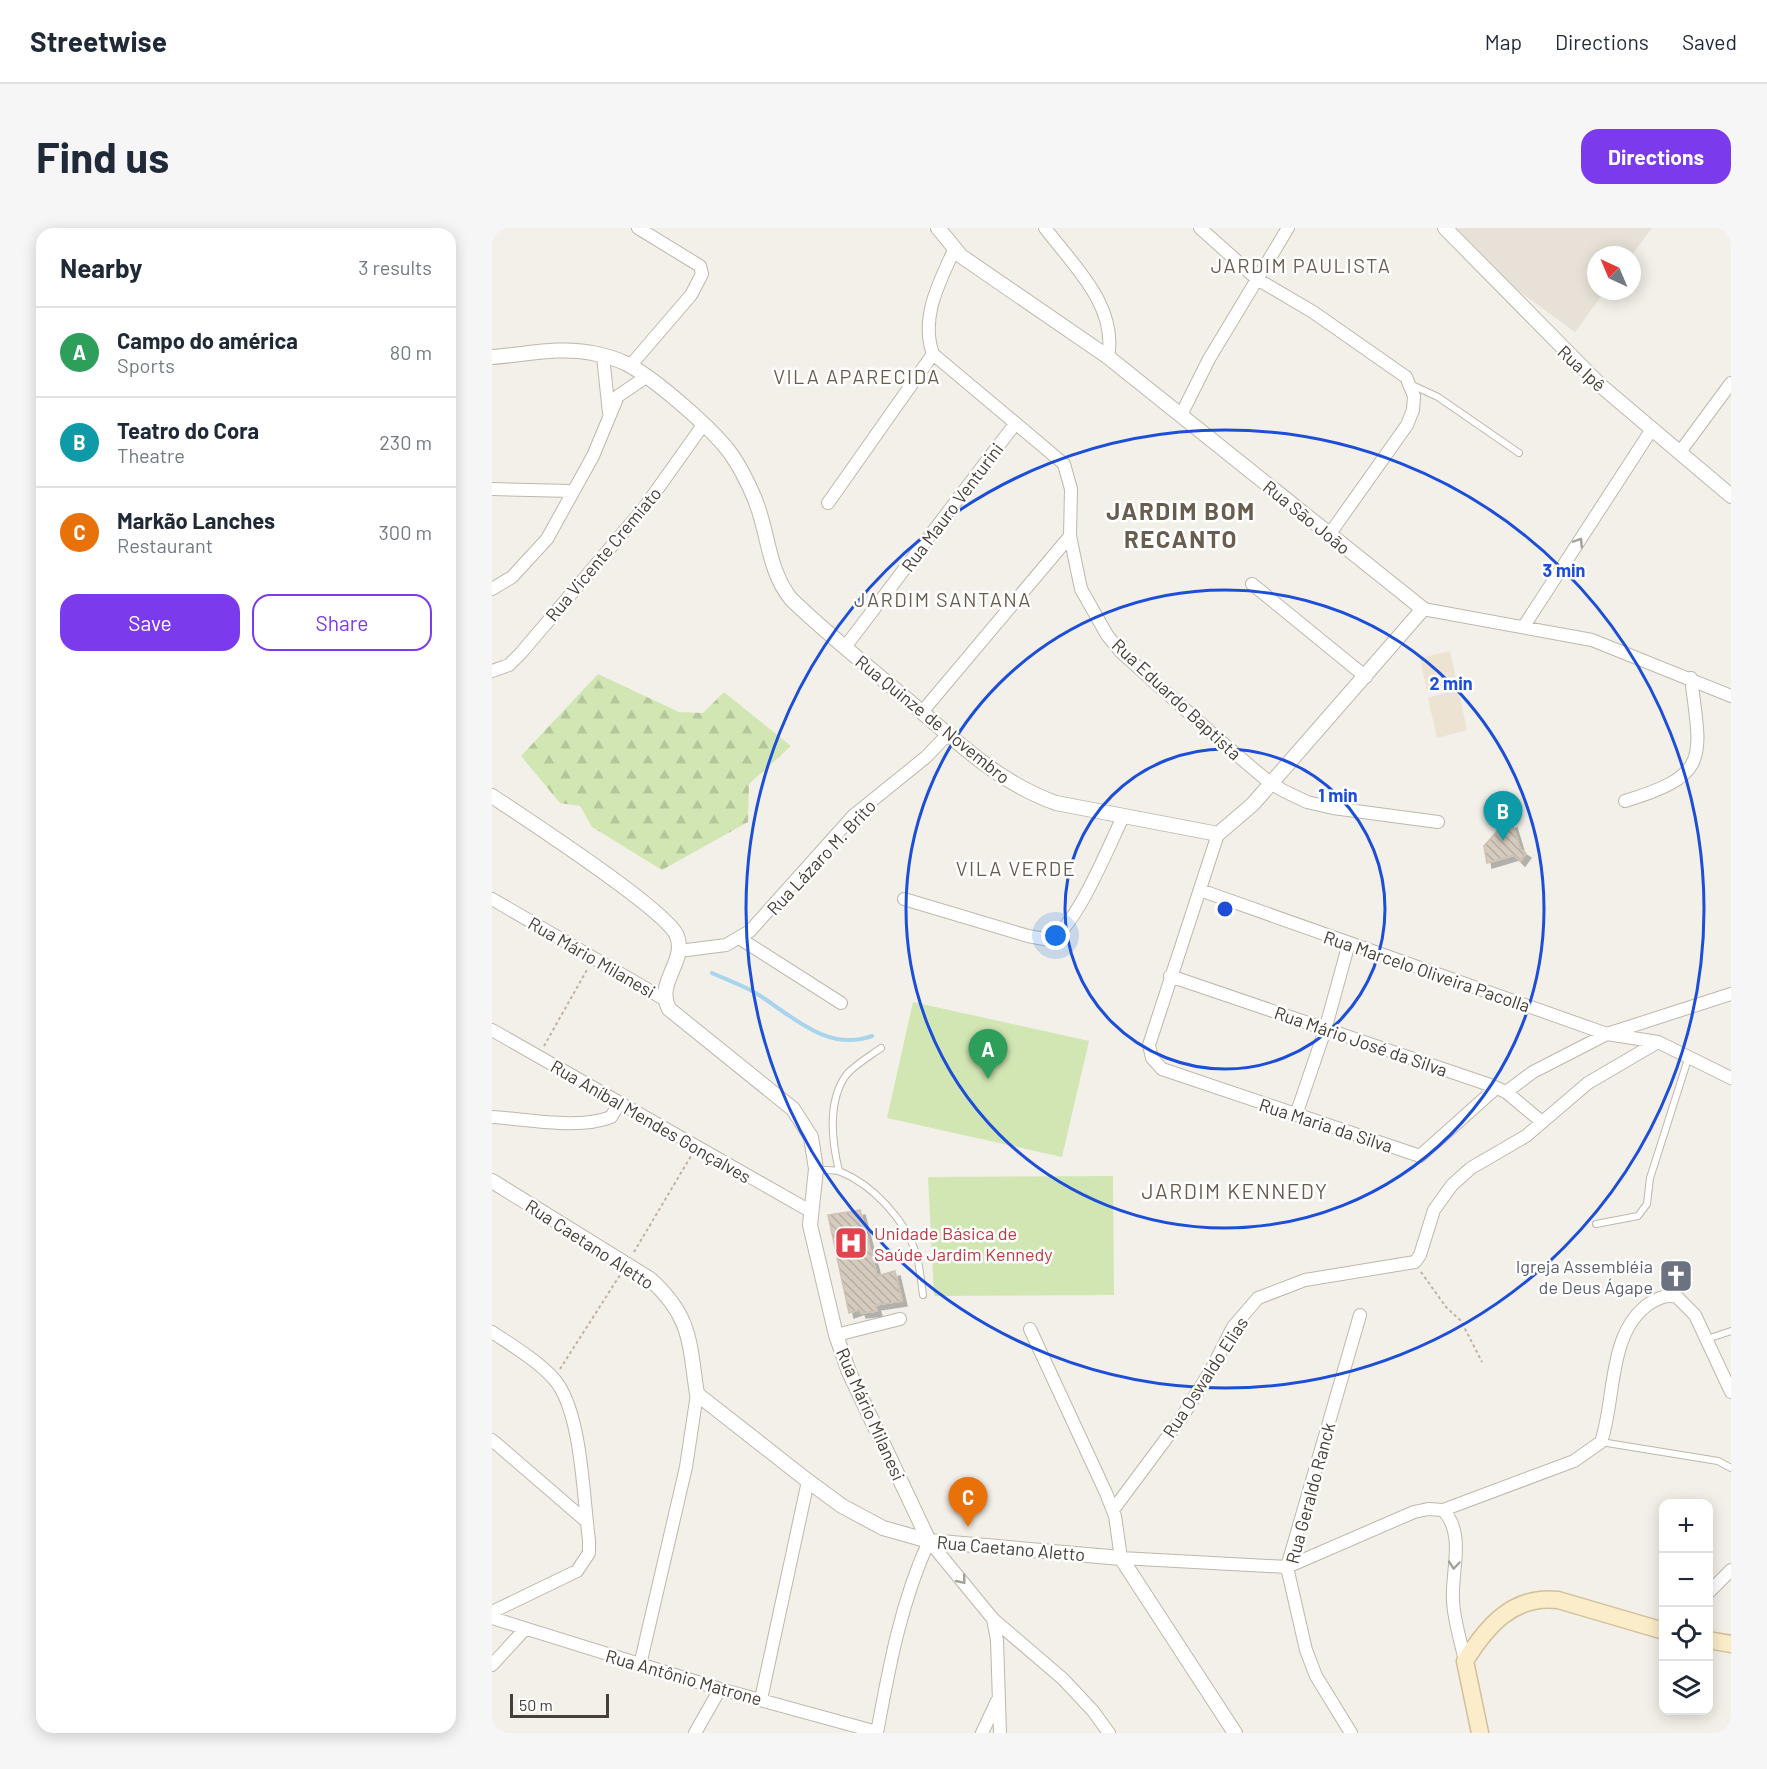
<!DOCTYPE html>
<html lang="en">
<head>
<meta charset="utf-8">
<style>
	:root { --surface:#fff; --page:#f6f6f7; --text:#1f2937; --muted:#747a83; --line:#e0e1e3; --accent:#7c3aed }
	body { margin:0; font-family:Barlow,sans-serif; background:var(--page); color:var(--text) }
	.controls { position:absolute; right:18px; bottom:18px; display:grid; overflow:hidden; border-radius:12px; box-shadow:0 3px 15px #0003 }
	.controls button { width:54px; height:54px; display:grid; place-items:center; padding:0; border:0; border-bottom:2px solid var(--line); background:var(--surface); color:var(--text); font:30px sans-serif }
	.compass { position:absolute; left:1095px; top:18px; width:54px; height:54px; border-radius:50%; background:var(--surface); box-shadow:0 3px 15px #0003; rotate:316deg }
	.scale { position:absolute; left:18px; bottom:15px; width:99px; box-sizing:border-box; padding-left:6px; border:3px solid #474037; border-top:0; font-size:16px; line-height:21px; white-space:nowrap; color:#474037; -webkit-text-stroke:4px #fff; paint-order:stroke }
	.you { position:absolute; left:564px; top:708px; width:21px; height:21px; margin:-15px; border:4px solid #fff; border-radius:50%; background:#1a73e8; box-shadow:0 0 0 9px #1a73e833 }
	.badge { display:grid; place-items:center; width:39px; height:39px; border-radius:50%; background:var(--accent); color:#fff; font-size:20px; font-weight:700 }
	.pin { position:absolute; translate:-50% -50px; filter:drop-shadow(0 2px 3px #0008) }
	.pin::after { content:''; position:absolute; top:32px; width:21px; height:18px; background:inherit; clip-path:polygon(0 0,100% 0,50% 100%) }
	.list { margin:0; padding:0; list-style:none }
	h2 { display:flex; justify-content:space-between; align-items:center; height:78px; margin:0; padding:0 24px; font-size:26px }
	h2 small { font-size:20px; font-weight:400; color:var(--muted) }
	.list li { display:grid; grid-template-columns:39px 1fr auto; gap:18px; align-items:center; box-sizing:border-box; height:90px; padding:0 24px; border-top:2px solid var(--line) }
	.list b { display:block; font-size:22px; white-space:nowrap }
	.list p { margin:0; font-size:20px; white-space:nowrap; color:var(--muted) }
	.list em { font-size:20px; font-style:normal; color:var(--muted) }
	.actions { display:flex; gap:12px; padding:18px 24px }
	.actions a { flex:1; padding:14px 0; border:2px solid var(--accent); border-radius:18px; text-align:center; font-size:21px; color:var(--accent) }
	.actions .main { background:var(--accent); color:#fff }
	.icon { flex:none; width:33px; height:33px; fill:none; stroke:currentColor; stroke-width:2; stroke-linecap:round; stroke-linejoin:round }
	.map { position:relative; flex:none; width:1239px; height:1505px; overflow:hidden; border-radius:18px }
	header { display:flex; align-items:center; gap:36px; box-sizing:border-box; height:84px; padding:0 30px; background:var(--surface); border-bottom:2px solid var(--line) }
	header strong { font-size:28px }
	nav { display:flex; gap:33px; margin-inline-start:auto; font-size:21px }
	.intro { display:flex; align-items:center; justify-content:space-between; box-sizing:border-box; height:144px; padding:0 36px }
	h1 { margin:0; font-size:42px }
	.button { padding:15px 27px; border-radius:18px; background:var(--accent); color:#fff; font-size:21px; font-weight:700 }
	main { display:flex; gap:36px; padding:0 36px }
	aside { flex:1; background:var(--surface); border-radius:18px; box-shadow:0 3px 15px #0003 }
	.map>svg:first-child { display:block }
</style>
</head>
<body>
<header>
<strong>Streetwise</strong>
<nav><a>Map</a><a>Directions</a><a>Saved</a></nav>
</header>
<div class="intro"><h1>Find us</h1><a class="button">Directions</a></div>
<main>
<aside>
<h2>Nearby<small>3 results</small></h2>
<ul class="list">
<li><span class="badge" style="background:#2e9e5b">A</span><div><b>Campo do américa</b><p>Sports</p></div><em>80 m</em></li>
<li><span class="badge" style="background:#0f9aa8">B</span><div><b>Teatro do Cora</b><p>Theatre</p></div><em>230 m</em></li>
<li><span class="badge" style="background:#e8710a">C</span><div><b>Markão Lanches</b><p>Restaurant</p></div><em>300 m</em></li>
</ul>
<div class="actions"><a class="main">Save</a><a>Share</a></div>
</aside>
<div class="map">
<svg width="1239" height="1505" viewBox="0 0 1239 1505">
	<defs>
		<pattern id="forest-firs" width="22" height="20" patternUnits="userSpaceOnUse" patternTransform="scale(1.5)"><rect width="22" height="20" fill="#d2e6b3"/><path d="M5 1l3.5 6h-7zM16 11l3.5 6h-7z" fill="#b6c69b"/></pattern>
		<pattern id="building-back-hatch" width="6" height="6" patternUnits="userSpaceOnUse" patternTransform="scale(1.5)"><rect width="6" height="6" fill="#d5cbbe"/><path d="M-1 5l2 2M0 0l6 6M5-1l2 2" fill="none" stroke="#b8afa4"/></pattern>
		<filter id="shadow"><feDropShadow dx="5" dy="5" stdDeviation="0" flood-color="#0004"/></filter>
	</defs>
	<rect width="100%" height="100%" fill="#f3f0e9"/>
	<path fill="#e7e1d7" d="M965,0H1160L1140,27H1104V63H1113L1083,104L1025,62Z"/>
	<path fill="#ece3d3" d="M958,423L975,502L945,510L936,470L952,465L949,460L935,463L928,430Z"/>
	<path fill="url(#forest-firs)" d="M106,446L187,484L211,485L232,464L299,518L257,556L256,594L170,642L100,599L88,578L68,575L29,528Z"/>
	<path fill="#d2e6b3" d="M421,774L597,813L570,929L395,890Z
		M621,948L622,1067L442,1068L436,949Z"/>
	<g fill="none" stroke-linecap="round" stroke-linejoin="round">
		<path stroke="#a8d5ed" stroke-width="4" d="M220,745C235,752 253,758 267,767C301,789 336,824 380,808"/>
	</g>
	<path fill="url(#building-back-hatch)" stroke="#cfc2b2" stroke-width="1.5" filter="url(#shadow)" d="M1020,595L1028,621L1034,625L1028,633L1022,627L995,635L992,618L1008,600Z
		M368,982L385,1048L403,1043L410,1073L383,1077L385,1083L369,1085L368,1081L357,1085L336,987Z
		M1188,1040V1055L1181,1056L1179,1041Z"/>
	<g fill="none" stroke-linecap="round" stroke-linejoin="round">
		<defs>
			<path id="service" d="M920,157L946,169L1027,225
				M325,942C333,942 342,941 349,944C381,957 413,992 424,1025C428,1038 429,1054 431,1067
				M347,943C340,914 335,872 355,846C364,836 378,828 389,820
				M1104,996L1146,988L1155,976L1158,950L1197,828
				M1215,1111L1239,1103
				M1109,1214L1226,1233L1239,1240"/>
			<path id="minor" d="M553,0C581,37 626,78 616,129
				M708,0L765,51L821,84L914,149L922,168L921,182L915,197L837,307
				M462,22C447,55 428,90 441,126L572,236L579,261L578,308L589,361L615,407L629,424L725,510L778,555L792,563L815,574L841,580L946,594
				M111,128L117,185
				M138,138L199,67L210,46L208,38L146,0
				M689,187L717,131L796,0
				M1188,224L1239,155
				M0,261L80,263
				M336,275L441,126
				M760,356L874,449
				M0,361L20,349L55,311L101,228L126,168L154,149
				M931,381L1100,412L1239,468
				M1032,398L1160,201
				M353,419L523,196
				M0,443L17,437L29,425L152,280L211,197
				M430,484L578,308
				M1133,573C1219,547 1209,530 1199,450
				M726,606L657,817L660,830L670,841L928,928L1004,860
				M708,662L1115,806L1166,814L1239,850
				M0,671L172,771
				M412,671L536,708L558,712C584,700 617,617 631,589
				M247,710L349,775
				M187,723L234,717L258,703L361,588L434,529L456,506
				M678,748L998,857L1014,864L1050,894
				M0,802L318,983
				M1014,864L1041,844L1115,806L1239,766
				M804,887L833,802L857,715
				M0,889C34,891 87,902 119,889L127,876
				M538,1101L614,1265L623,1288L629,1330L795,1339L922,1284L936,1281L951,1282C974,1306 959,1343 961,1373C962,1393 969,1414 973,1433
				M0,1104C21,1118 46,1133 62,1151C90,1183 91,1269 97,1312V1325L85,1343L0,1384
				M344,1107L408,1091
				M0,1212L94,1293
				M621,1282L688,1192L718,1144L741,1099L766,1070L813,1052L923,1034L928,1027L942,982L960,957L979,940L1034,908L1096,855L1166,814
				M951,1282L1082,1233L1109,1214C1124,1171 1115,1104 1158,1075C1167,1070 1175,1066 1185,1069L1203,1087L1239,1164
				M1216,1365L1239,1342
				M0,1390L228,1461L385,1504
				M501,1391L505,1412L508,1505
				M0,1437L33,1401
				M148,1437L194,1239L205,1166
				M269,1471L316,1253
				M203,1505L228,1461
				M385,1505C397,1439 409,1374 437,1313L501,1391L571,1451L601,1483L617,1505
				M490,1505L505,1473
				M859,1505L824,1448L814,1422L795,1339L868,1087"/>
			<path id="tertiary" d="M953,0L1108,157L1239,268
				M0,129C33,127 66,118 100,125C111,127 125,131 135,136C162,150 224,203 241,229C249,241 256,255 262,269C277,304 275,341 299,371C334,405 373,436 411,468C459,508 504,554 564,575L726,606L761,576L931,381L616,129L469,28L446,0
				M0,568C31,589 175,682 185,708C195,734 163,754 177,781L301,881L319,909L324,941L318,997L344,1107L357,1144L437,1313
				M0,953L158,1051C200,1089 197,1114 205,1166L316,1253L350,1278L391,1300L437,1313L629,1330L743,1505"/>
			<path id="secondary" d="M1216,1412L1239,1416
				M988,1505L973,1433C995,1398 1021,1367 1066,1372L1172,1403"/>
		</defs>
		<use href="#service" stroke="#bfb7ab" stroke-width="8"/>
		<use href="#minor" stroke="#bfb7ab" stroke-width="14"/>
		<use href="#tertiary" stroke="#bfb7ab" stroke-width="16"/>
		<use href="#secondary" stroke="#d1c09a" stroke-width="19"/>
		<path stroke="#c0b29d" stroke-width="2" stroke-dasharray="3 3" stroke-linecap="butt" d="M52,818L96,740
			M142,1024L199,928
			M929,1044L954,1079L969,1093L990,1134
			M68,1141L128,1047"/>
		<use href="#service" stroke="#fff" stroke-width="6"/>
		<use href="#minor" stroke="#fff" stroke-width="12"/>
		<use href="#tertiary" stroke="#fff" stroke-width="14"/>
		<use href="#secondary" stroke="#fcedca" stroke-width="16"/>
	</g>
	<defs><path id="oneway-chevron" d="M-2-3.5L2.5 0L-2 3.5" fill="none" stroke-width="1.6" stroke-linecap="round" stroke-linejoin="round" transform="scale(1.5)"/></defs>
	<g stroke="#a3a09b">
		<use href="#oneway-chevron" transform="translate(1087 314) rotate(-57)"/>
		<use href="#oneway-chevron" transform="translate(962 1337) rotate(95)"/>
		<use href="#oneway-chevron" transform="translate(470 1352) rotate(51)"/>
	</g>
	<g fill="none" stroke="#1d4ed8" stroke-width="3">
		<circle cx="733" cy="681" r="160"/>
		<circle cx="733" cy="681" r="319"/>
		<circle cx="733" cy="681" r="479"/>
	</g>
	<defs>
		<symbol id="hospital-square" viewBox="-11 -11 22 22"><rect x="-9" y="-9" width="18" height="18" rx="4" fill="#e0444e" stroke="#fff"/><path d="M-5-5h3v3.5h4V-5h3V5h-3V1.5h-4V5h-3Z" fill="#fff"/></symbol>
		<symbol id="church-square" viewBox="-11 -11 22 22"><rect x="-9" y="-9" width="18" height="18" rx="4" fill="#6b7280" stroke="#fff"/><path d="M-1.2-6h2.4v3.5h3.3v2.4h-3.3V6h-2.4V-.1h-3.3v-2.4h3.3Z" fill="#fff"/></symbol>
	</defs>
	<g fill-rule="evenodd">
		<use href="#hospital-square" x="340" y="996" width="38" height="38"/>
		<use href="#church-square" x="1165" y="1029" width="38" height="38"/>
	</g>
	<g text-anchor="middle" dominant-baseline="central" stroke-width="5" stroke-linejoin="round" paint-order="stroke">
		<g font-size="18" fill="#474037" stroke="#fff">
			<text transform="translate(1090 140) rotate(43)">Rua Ipê</text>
			<text transform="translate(460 279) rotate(-53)">Rua Mauro Venturini</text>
			<text transform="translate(815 289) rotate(39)">Rua São João</text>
			<text transform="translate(111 326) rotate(-50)">Rua Vicente Cremiato</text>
			<text transform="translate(685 471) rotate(43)">Rua Eduardo Baptista</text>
			<text transform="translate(441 491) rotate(39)">Rua Quinze de Novembro</text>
			<text transform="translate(329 629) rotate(-47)">Rua Lázaro M. Brito</text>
			<text transform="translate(100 729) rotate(30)">Rua Mário Milanesi</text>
			<text transform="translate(935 743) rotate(19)">Rua Marcelo Oliveira Pacolla</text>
			<text transform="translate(869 813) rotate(19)">Rua Mário José da Silva</text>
			<text transform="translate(159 893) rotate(30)">Rua Aníbal Mendes Gonçalves</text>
			<text transform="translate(834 897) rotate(18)">Rua Maria da Silva</text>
			<text transform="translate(98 1016) rotate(33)">Rua Caetano Aletto</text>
			<text transform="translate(713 1149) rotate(-57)">Rua Oswaldo Elias</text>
			<text transform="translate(379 1186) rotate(66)">Rua Mário Milanesi</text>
			<text transform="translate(818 1265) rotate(-75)">Rua Geraldo Ranck</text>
			<text transform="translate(519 1320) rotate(5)">Rua Caetano Aletto</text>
			<text transform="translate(192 1449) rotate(16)">Rua Antônio Matrone</text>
		</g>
		<g font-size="18" fill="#be3a42" stroke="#fff" text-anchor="start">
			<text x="382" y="1005">Unidade Básica de<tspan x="382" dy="21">Saúde Jardim Kennedy</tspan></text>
		</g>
		<g font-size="18" fill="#5b616d" stroke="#fff" text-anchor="end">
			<text x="1161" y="1038">Igreja Assembléia<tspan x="1161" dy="21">de Deus Ágape</tspan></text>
		</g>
		<g font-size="20" letter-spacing="1.5" fill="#695d4f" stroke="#fff">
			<text x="809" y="37">JARDIM PAULISTA</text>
			<text x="365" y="148">VILA APARECIDA</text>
			<text x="451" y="371">JARDIM SANTANA</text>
			<text x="524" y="640">VILA VERDE</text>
		</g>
		<g font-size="21" letter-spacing="1.5" fill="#695d4f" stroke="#fff">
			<text x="743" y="962">JARDIM KENNEDY</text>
		</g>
		<g font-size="24" font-weight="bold" letter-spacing="1.5" fill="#695d4f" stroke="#fff">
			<text x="689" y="282">JARDIM BOM<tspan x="689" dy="28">RECANTO</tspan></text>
		</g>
	</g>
	<circle cx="733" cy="681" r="9" fill="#1d4ed8" stroke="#fff" stroke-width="3"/>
	<g font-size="18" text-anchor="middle" font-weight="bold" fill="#1d4ed8" stroke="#fff" stroke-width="5" stroke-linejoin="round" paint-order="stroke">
		<text x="1072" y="349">3 min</text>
		<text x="959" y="462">2 min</text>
		<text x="846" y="574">1 min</text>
	</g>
</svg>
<div class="controls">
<button>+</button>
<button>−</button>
<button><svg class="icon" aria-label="locate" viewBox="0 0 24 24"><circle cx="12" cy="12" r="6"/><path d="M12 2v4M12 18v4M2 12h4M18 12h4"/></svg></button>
<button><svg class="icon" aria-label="layers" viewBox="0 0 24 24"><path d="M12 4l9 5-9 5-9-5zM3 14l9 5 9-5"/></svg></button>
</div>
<svg class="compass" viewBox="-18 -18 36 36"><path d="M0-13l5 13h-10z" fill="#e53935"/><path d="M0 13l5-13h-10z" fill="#747a83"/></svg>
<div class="scale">50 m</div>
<div class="you"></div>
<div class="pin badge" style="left:496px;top:851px;background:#2e9e5b">A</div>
<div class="pin badge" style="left:1011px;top:613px;background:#0f9aa8">B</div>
<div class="pin badge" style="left:476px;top:1299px;background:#e8710a">C</div>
</div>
</main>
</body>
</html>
